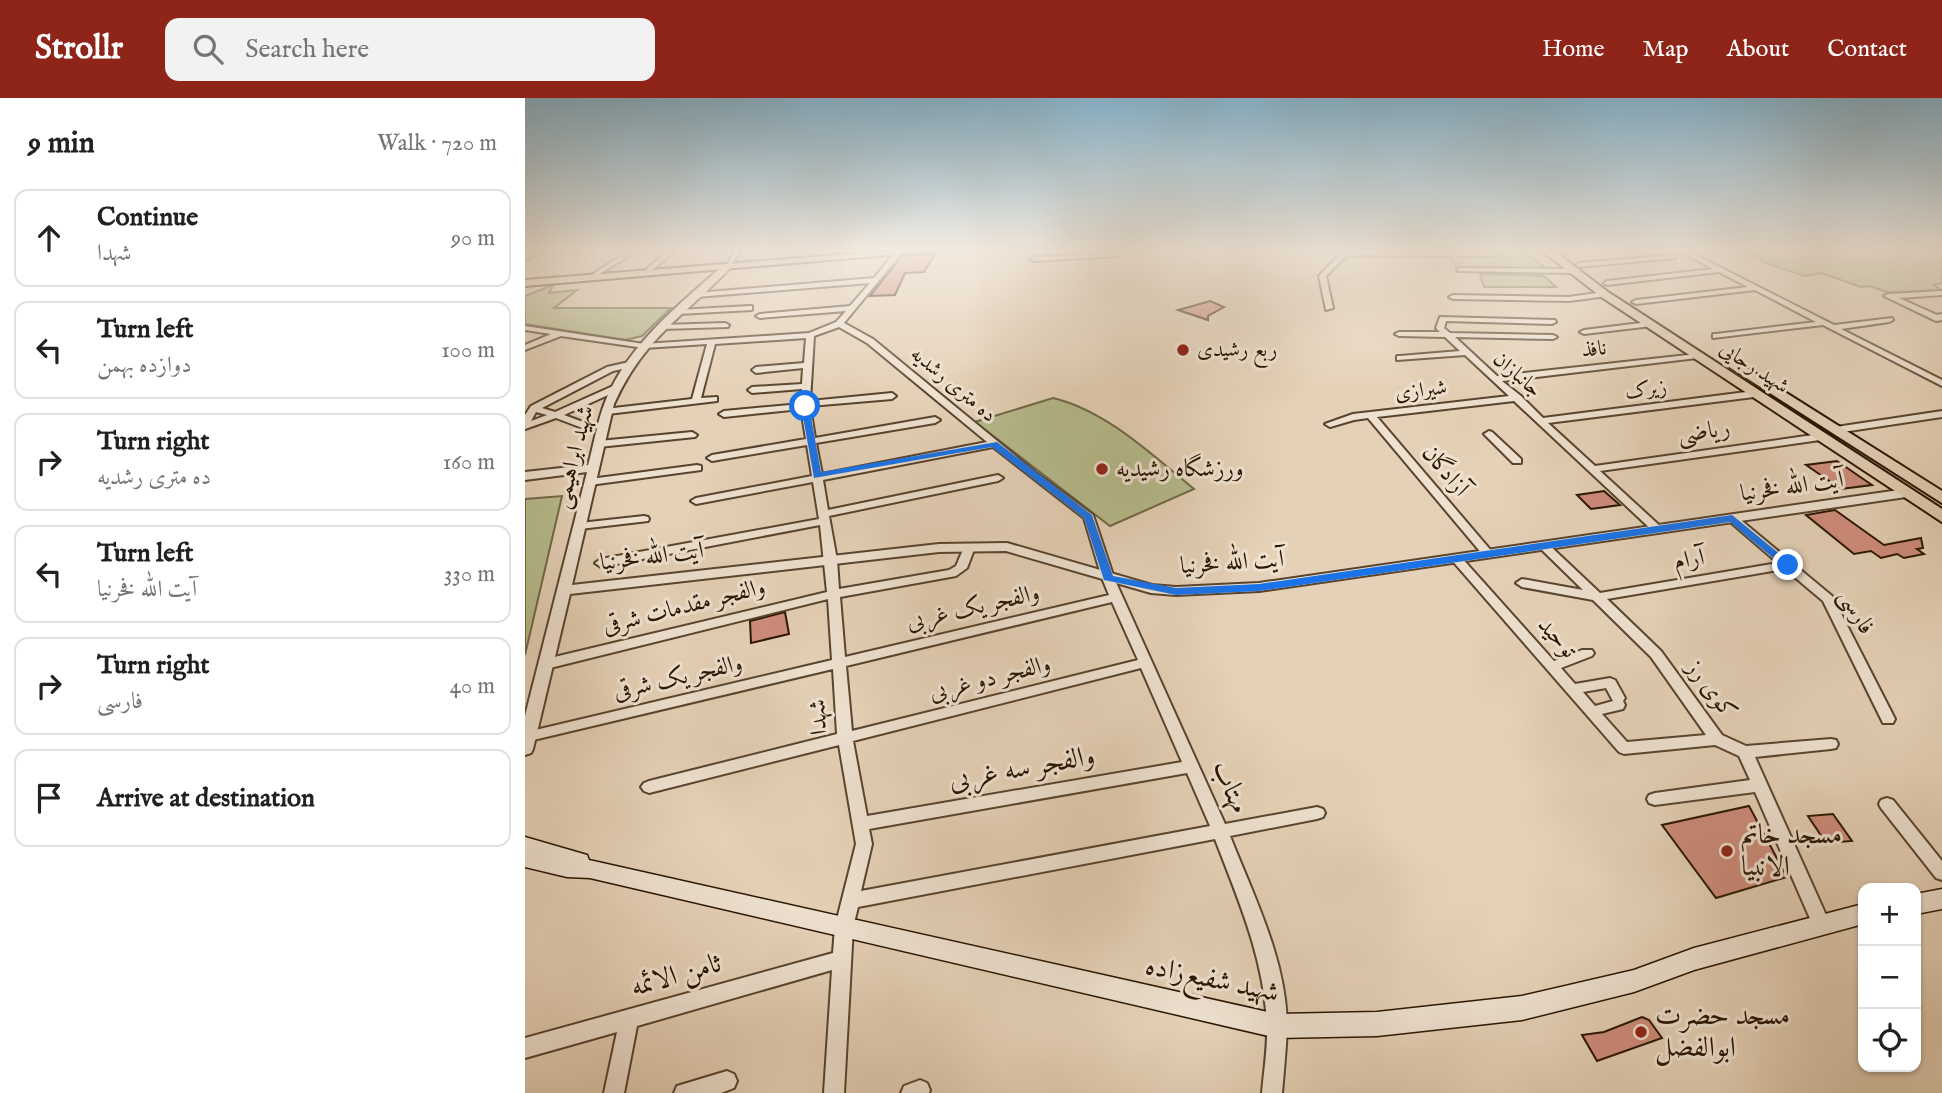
<!DOCTYPE html>
<html lang="en">
<head>
<meta charset="utf-8">
<style>
	:root { --surface:#fff; --page:#f2f2f2; --text:#202124; --muted:#757577; --line:#e0e0e0; --accent:#8f2418 }
	body { margin:0; font-family:"IM FELL English",Amiri,serif; background:var(--page); color:var(--text) }
	.controls { position:absolute; right:21px; bottom:21px; display:grid; overflow:hidden; border-radius:14px; box-shadow:0 2px 5px #0004 }
	.controls button { width:63px; height:63px; display:grid; place-items:center; padding:0; border:0; border-bottom:2px solid var(--line); background:var(--surface); color:var(--text); font:35px sans-serif }
	.stop { position:absolute; width:21px; height:21px; margin:-16px; border:5px solid #1a73e8; border-radius:50%; background:#fff }
	.stop.end { background:#1a73e8; border-color:#fff; box-shadow:0 2px 7px #0008 }
	.list { margin:0; padding:0; list-style:none }
	h2 { display:flex; justify-content:space-between; align-items:center; height:91px; margin:0; padding:0 28px; font-size:30px }
	h2 small { font-size:23px; font-weight:400; color:var(--muted) }
	.list li { display:grid; grid-template-columns:46px 1fr auto; gap:21px; align-items:center; box-sizing:border-box; height:98px; margin:0 14px 14px; padding:0 14px; border:2px solid var(--line); border-radius:14px }
	.list b { display:block; font-size:26px; white-space:nowrap }
	.list p { margin:0; font-size:23px; white-space:nowrap; color:var(--muted) }
	.list em { font-size:23px; font-style:normal; color:var(--muted) }
	.icon { flex:none; width:38px; height:38px; fill:none; stroke:currentColor; stroke-width:2; stroke-linecap:round; stroke-linejoin:round }
	.map { position:relative; flex:none; width:1417px; height:995px; overflow:hidden }
	header { display:flex; align-items:center; gap:42px; box-sizing:border-box; height:98px; padding:0 35px; background:var(--accent); color:#fff }
	header strong { font-size:33px }
	nav { display:flex; gap:38px; margin-inline-start:auto; font-size:24px }
	.search { width:490px; height:63px; background:var(--page); display:flex; align-items:center; gap:18px; box-sizing:border-box; padding:0 24px; border-radius:14px; color:var(--muted); font-size:26px }
	main { display:flex }
	aside { flex:1; background:var(--surface) }
	.map>svg:first-child { display:block }
</style>
</head>
<body>
<header>
<strong>Strollr</strong>
<div class="search"><svg class="icon" aria-label="search" viewBox="0 0 24 24"><circle cx="10" cy="10" r="6"/><path d="M15 15l6 6"/></svg>Search here</div>
<nav><a>Home</a><a>Map</a><a>About</a><a>Contact</a></nav>
</header>
<main>
<aside>
<h2>9 min<small>Walk · 720 m</small></h2>
<ul class="list">
<li><svg class="icon" aria-label="ahead" viewBox="0 0 24 24"><path d="M12 20V5M6 11l6-6 6 6"/></svg><div><b>Continue</b><p>شهدا</p></div><em>90 m</em></li>
<li><svg class="icon" aria-label="left" viewBox="0 0 24 24"><path d="M17 20v-9H6M10 6l-5 5 5 5"/></svg><div><b>Turn left</b><p>دوازده بهمن</p></div><em>100 m</em></li>
<li><svg class="icon" aria-label="right" viewBox="0 0 24 24"><path d="M7 20v-9h11M14 6l5 5-5 5"/></svg><div><b>Turn right</b><p>ده متری رشدیه</p></div><em>160 m</em></li>
<li><svg class="icon" aria-label="left" viewBox="0 0 24 24"><path d="M17 20v-9H6M10 6l-5 5 5 5"/></svg><div><b>Turn left</b><p>آیت الله فخرنیا</p></div><em>330 m</em></li>
<li><svg class="icon" aria-label="right" viewBox="0 0 24 24"><path d="M7 20v-9h11M14 6l5 5-5 5"/></svg><div><b>Turn right</b><p>فارسی</p></div><em>40 m</em></li>
<li><svg class="icon" aria-label="arrive" viewBox="0 0 24 24"><path d="M6 21V4h12l-3 4 3 4H6"/></svg><div><b>Arrive at destination</b></div></li>
</ul>
</aside>
<div class="map">
<svg width="1417" height="995" viewBox="0 0 1417 995">
	<rect width="100%" height="100%" fill="#e5d1b7"/>
	<filter id="stains"><feTurbulence type="fractalNoise" baseFrequency=".00286" numOctaves="4"/><feColorMatrix values="0 0 0 0 .2 0 0 0 0 .09 0 0 0 0 .02 0 0 0 .5 -.17"/></filter>
	<radialGradient id="worn" r=".72"><stop offset=".6" stop-color="#630" stop-opacity="0"/><stop offset="1" stop-color="#630" stop-opacity=".3"/></radialGradient>
	<path fill="#b6bb8d" stroke="#706846" stroke-width="2" d="M1218,152H1417V185L1409,187L1416,192L1365,195L1345,188L1336,189L1296,175L1280,178L1244,166Z
		M924,158H1004L1025,172L933,171Z
		M955,176L1019,178L1031,189H959Z
		M28,187L24,195L52,192L29,210H146L117,238L100,242L0,226V198Z
		M528,300C582,313 627,357 669,391L585,428L450,324Z
		M37,398L0,557V401Z"/>
	<path fill="#cf8c7c" stroke="#291500" stroke-width="2" d="M410,156L399,174L380,175L370,197L345,198L377,158Z
		M685,203L699,209L683,218V222L653,212Z
		M1312,363L1347,387L1316,391L1281,367Z
		M1079,393L1095,407L1066,411L1052,397Z
		M1310,412L1359,447L1396,440L1398,450L1392,451L1399,456L1379,460L1372,456L1356,460L1346,453L1329,456L1281,417Z
		M260,514L264,536L226,545L225,523Z
		M1224,708L1262,779L1191,800L1137,727Z
		M1308,716L1327,743L1301,745L1283,718Z
		M1117,919L1124,922L1137,940L1072,963L1057,937L1079,934Z"/>
	<g fill="none" stroke-linecap="round" stroke-linejoin="round">
		<defs>
			<path id="minor" d="M17,152H28L0,161V157Z
				M105,152H113L73,177L68,176Z
				M144,152H151L126,173H122V171Z
				M210,152H216L205,169H201Z
				M372,152H379L319,225L348,241L510,374L568,417L589,480L700,726L792,709L798,711L800,715L798,719L792,721L705,738C729,799 762,863 762,930C761,951 759,973 757,995H737C739,972 743,948 742,926C739,860 713,801 690,741L333,809L328,829L319,995H299L307,872L112,928L99,995H79L92,934L0,960V940L308,855L310,829L331,746L314,647L124,695L119,693L116,689L119,685L124,683L312,636L308,571L0,644V634H2L307,562L303,501L21,571L16,569L14,566L16,563L21,561L302,494L295,427L76,469L70,465L76,461L294,421L288,384L171,406L166,403L171,400L287,378L282,347L187,363L182,360L187,357L281,341L276,311L199,319L194,316L199,313L276,306L277,291L227,295L223,292L227,289L277,286L278,270L231,275L227,272L231,269L279,265L281,240L190,246L176,300L192,299V303L83,316L80,315V311L167,301L182,246L119,250L36,238L0,252V247L26,236L0,232V228L119,246L284,235L311,224L321,213L235,220L231,218L235,216L325,208L345,185L171,199L167,197L171,195L349,180ZM314,229L342,245L462,344L297,376L291,345L410,325L415,322L410,319L290,340L285,308L367,301L371,298L367,295L285,303L289,238ZM468,349L559,420L577,480L584,497L320,559L315,499L431,478L442,470L450,449L444,446L440,447L431,468L424,472L314,491L312,462L304,418L473,383L478,380L473,377L303,412L298,382ZM587,504L613,562L327,633L321,568ZM616,570L657,664L342,718L328,643ZM662,675L685,728L336,793L347,746L344,731Z
				M819,152L964,154L963,152H969L972,156L969,158L822,157L801,178L808,210L801,212L794,178Z
				M1033,152H1048L1034,156L1031,154Z
				M1153,152H1161L1309,227L1367,220L1368,222L1364,224L1316,231L1417,282V288L1298,227L1188,240V236H1191L1291,224L1230,192L1111,206L1107,204L1111,202L1223,189L1194,174L1082,187L1079,185L1082,183L1188,171Z
				M592,155L594,156V158L508,163L505,161L508,159Z
				M1148,157L1150,158V160L1054,169L1051,167L1054,165Z
				M935,170L1049,171L1052,173L1049,175L933,173L932,172Z
				M1079,194L1083,196L1082,198L1044,203L928,201L924,199L928,197L1044,199Z
				M224,208H227V212L153,216L149,214L153,212Z
				M915,219L1030,222L1031,224L1027,226L921,223L919,230L925,235L1028,237L1032,239L1028,241L930,239L972,278L1172,256L1176,258L1172,260L977,283L996,298L1018,320L1229,293L1233,296L1229,299L1023,325L1070,368L1295,336L1300,339L1295,342L1075,373L1136,429L1138,431L1132,434L1128,433L989,303L852,319L968,455L962,458L958,457L843,320L829,322L805,329L800,326L828,316L984,298L940,257L872,262V258H875L935,253L920,239L874,238L870,236L874,234H915L911,230Z
				M1124,224L1128,226L1127,228L1059,236L1055,234L1059,232Z
				M200,225L204,227L203,229L137,231L133,229L137,227Z
				M104,264L108,267L107,269L88,273L17,310L30,314L88,288H94V292L39,317L66,327V331H60L31,320L0,331V317L6,308L82,269ZM11,314L22,317L6,323Z
				M1417,313V319L1311,335L1306,332L1311,329Z
				M964,333L967,334L996,361V365H988L959,336Z
				M167,334L172,337L170,339L74,349L69,346L74,343Z
				M172,367L176,368V372L65,387L60,384L65,381Z
				M1207,417L1211,418L1307,498L1370,621L1368,625H1358L1298,503L1260,471L1082,501L1136,553L1197,637L1221,648L1306,641L1311,642L1313,646L1311,650L1306,651L1230,659L1305,826L1302,832L1296,834L1290,832L1230,694L1130,707L1124,705L1122,701L1124,697L1130,695L1225,682L1214,658L1190,647L1099,656L1094,654L925,460L927,458H935L1029,563L1057,552H1067L1069,555L1067,558L1036,570L1050,586L1085,580L1090,582L1100,600L1098,603L1100,607L1098,611L1077,616L1102,644L1181,637L1126,559L1068,502L997,489L991,485L997,481L1058,492L1015,450L1013,448L1015,446H1023L1075,495L1253,465L1203,422L1202,420ZM1081,590L1088,603L1070,608L1058,594Z
				M119,418L123,419L124,421L123,423L55,431L49,428L55,425Z
				M1362,700L1368,702L1417,763V782L1411,780L1356,710L1354,706L1356,702Z
				M202,973L209,976L212,983L209,990L196,995H149L152,988Z
				M395,982L402,985L405,992L404,995H376L379,988Z"/>
			<path id="tertiary" d="M200,166L207,168C160,218 119,239 89,306L47,487L414,446L482,445L627,487L651,489L734,485L1381,391L1387,395L1381,399L734,493L651,497L626,495L481,453L414,454L45,496L8,651L6,655L0,657V618L62,374L0,382V374L63,367C69,346 72,324 80,304C103,246 155,206 200,166Z
				M1417,193V197L1374,200L1412,217L1417,216V222L1411,223L1359,198L1363,196Z"/>
			<path id="secondary" d="M0,739L62,757L64,762L752,916L852,914L997,898L1109,872L1169,850L1338,806V826L1169,872L1109,894L997,922L852,938L752,940L65,780L42,779L0,769Z
				M1417,791V811L1391,816V796Z"/>
			<path id="primary" d="M375,152H422L0,188V182Z"/>
			<path id="trunk" d="M1016,152H1028L1083,194L1417,411V424L1075,198Z
				M1206,260L1417,393V405L1201,267V261Z"/>
		</defs>
		<use href="#minor" stroke="#58442e" stroke-width="4"/>
		<use href="#tertiary" stroke="#58442e" stroke-width="4"/>
		<use href="#secondary" stroke="#291500" stroke-width="3"/>
		<use href="#primary" stroke="#291500" stroke-width="4"/>
		<use href="#trunk" stroke="#291500" stroke-width="4"/>
		<use href="#minor" fill="#eee1d0" fill-rule="evenodd"/>
		<use href="#tertiary" fill="#eee1d0" fill-rule="evenodd"/>
		<use href="#secondary" fill="#eee1d0" fill-rule="evenodd"/>
		<use href="#primary" fill="#e5d1b7" fill-rule="evenodd"/>
		<use href="#trunk" fill="#e5d1b7" fill-rule="evenodd"/>
	</g>
	<linearGradient id="sky" x2="0" y2="1"><stop stop-color="#87b5cf"/><stop offset="0.52" stop-color="#f3eadf"/><stop offset="1" stop-color="#f3eadf" stop-opacity="0"/></linearGradient>
	<rect width="1417" height="292" fill="url(#sky)"/>
	<path fill="#1a73e8" d="M280,306L284,308L296,374L472,344L567,417L588,478L651,490L734,486L1207,417L1268,467L1259,469L1205,424L734,493L651,497L579,482L559,420L467,349L289,380L276,308Z"/>
	<g fill="#8f2418" stroke="#eee1d0" stroke-width="2.5">
		<circle cx="658" cy="252" r="7"/>
		<circle cx="577" cy="371" r="7"/>
		<circle cx="1202" cy="753" r="7"/>
		<circle cx="1116" cy="934" r="7"/>
	</g>
	<g text-anchor="middle" dominant-baseline="central" stroke-width="6" stroke-linejoin="round" paint-order="stroke">
		<g font-size="21" fill="#291500" stroke="#eee1d0" text-anchor="start">
			<text x="672" y="252">ربع رشیدی</text>
		</g>
		<g font-size="21" fill="#291500" stroke="#eee1d0">
			<text transform="translate(1069 252) rotate(-6)">نافذ</text>
			<text transform="translate(1229 270) rotate(33)">شهید رجایی</text>
			<text transform="translate(992 277) rotate(41)">جانبازان</text>
			<text transform="translate(428 287) rotate(40)">ده متری رشدیه</text>
			<text transform="translate(1121 292) rotate(-7)">زیرک</text>
			<text transform="translate(896 293) rotate(-7)">شیرازی</text>
		</g>
		<g font-size="24" fill="#291500" stroke="#eee1d0">
			<text transform="translate(1179 334) rotate(-8)">ریاضی</text>
			<text transform="translate(49 359) rotate(-76)">شهید ابراهیمی</text>
			<text transform="translate(920 373) rotate(50)">آزادگان</text>
			<text transform="translate(1267 389) rotate(-8)">آیت الله فخرنیا</text>
			<text transform="translate(127 459) rotate(-7)">آیت الله فخرنیا</text>
			<text transform="translate(1164 462) rotate(-10)">آرام</text>
			<text transform="translate(707 465) rotate(-4)">آیت الله فخرنیا</text>
			<text transform="translate(159 509) rotate(-14)">والفجر مقدمات شرقی</text>
			<text transform="translate(448 510) rotate(-13)">والفجر یک غربی</text>
			<text transform="translate(1331 514) rotate(60)">فارسی</text>
			<text transform="translate(1032 540) rotate(48)">توحید</text>
			<text transform="translate(153 580) rotate(-13)">والفجر یک شرقی</text>
			<text transform="translate(465 581) rotate(-14)">والفجر دو غربی</text>
			<text transform="translate(1186 592) rotate(53)">کوی رز</text>
			<text transform="translate(294 619) rotate(-94)">شهدا</text>
		</g>
		<g font-size="24" fill="#291500" stroke="#eee1d0" text-anchor="start">
			<text x="591" y="371">ورزشگاه رشیدیه</text>
		</g>
		<g font-size="28" fill="#291500" stroke="#eee1d0">
			<text transform="translate(497 671) rotate(-10)">والفجر سه غربی</text>
			<text transform="translate(705 689) rotate(67)">مهتاب</text>
			<text transform="translate(151 878) rotate(-16)">ثامن الائمه</text>
			<text transform="translate(687 882) rotate(12)">شهید شفیع‌زاده</text>
		</g>
		<g font-size="28" fill="#291500" stroke="#eee1d0" text-anchor="start">
			<text x="1216" y="737">مسجد خاتم<tspan x="1216" dy="32">الانبیا</tspan></text>
			<text x="1130" y="918">مسجد حضرت<tspan x="1130" dy="32">ابوالفضل</tspan></text>
		</g>
	</g>
	<rect width="100%" height="100%" filter="url(#stains)"/>
	<rect width="100%" height="100%" fill="url(#worn)"/>
</svg>
<div class="controls">
<button>+</button>
<button>−</button>
<button><svg class="icon" aria-label="locate" viewBox="0 0 24 24"><circle cx="12" cy="12" r="6"/><path d="M12 2v4M12 18v4M2 12h4M18 12h4"/></svg></button>
</div>
<div class="stop" style="left:280px;top:308px"></div>
<div class="stop end" style="left:1263px;top:467px"></div>
</div>
</main>
</body>
</html>
